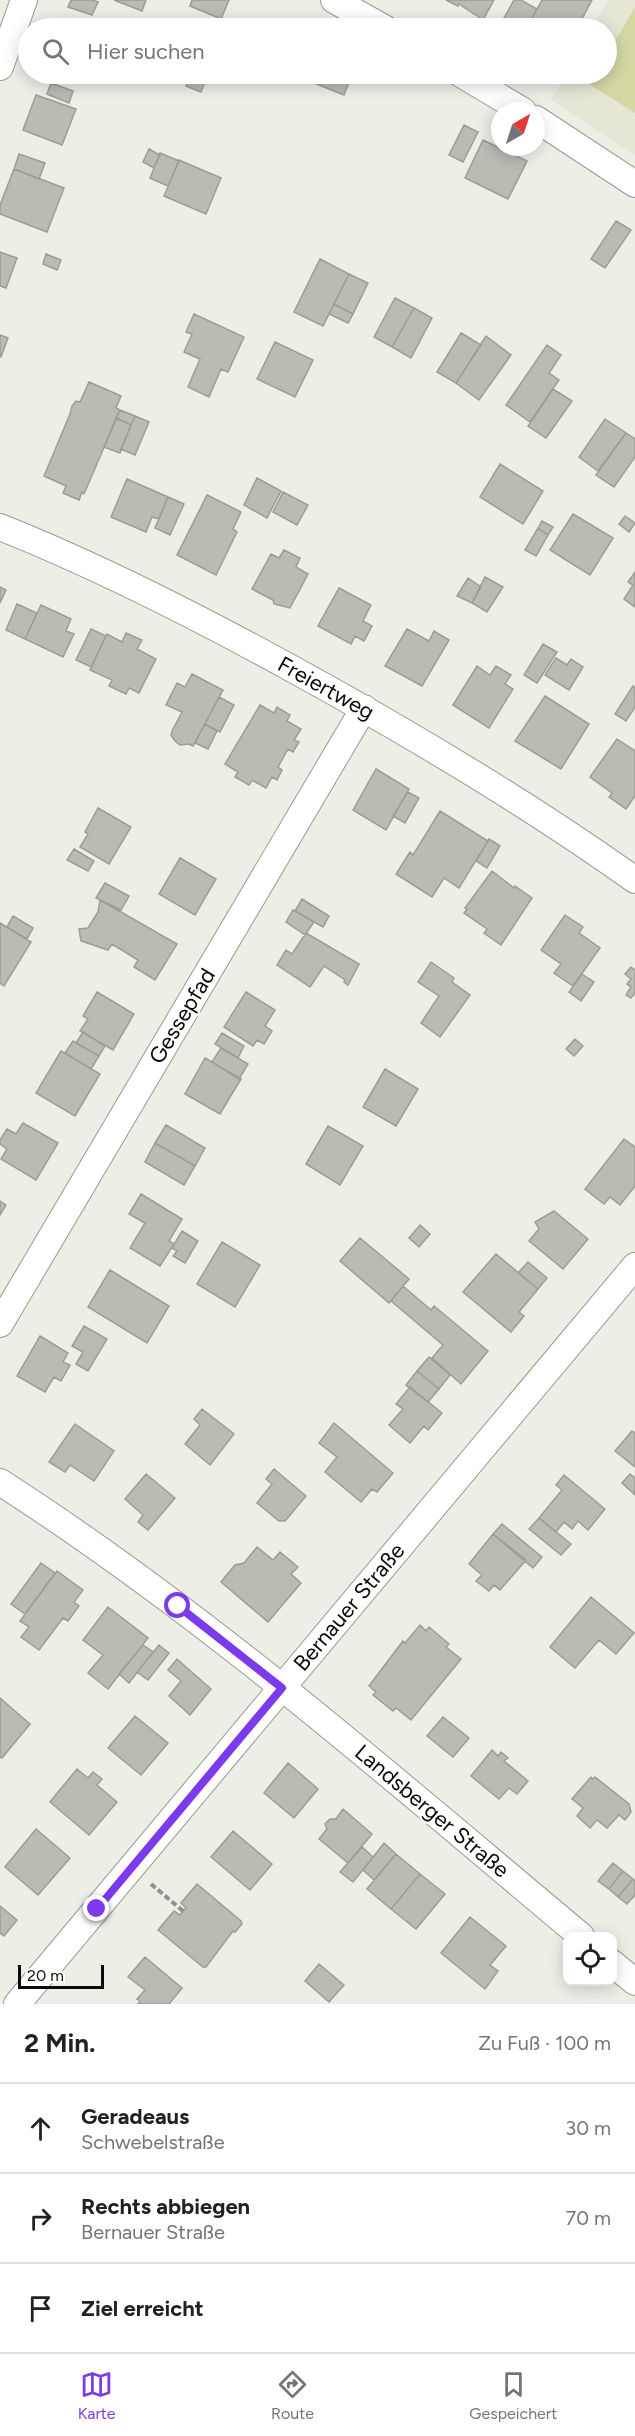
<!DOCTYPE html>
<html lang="de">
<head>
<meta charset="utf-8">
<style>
	:root { --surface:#fff; --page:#f6f6f6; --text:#202124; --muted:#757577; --line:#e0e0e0; --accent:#7c3aed }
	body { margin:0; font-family:Figtree,sans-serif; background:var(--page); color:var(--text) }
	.controls { position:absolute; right:18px; bottom:18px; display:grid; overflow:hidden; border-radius:12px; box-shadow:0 3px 15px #0003 }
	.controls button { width:54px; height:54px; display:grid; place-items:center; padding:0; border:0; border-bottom:2px solid var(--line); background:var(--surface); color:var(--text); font:30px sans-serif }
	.compass { position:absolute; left:491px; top:102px; width:54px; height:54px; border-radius:50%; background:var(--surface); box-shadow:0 3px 15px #0003; rotate:39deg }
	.scale { position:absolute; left:18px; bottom:15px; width:86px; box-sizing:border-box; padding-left:6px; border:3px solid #0b0b09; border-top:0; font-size:16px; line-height:21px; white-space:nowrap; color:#0b0b09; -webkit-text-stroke:4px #fffffe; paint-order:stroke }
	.stop { position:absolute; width:18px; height:18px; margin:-14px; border:4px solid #7c3aed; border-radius:50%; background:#fff }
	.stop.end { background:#7c3aed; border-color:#fff; box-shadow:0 2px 6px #0008 }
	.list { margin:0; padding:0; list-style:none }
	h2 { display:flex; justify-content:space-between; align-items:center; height:78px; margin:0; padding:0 24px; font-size:26px }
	h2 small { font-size:20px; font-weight:400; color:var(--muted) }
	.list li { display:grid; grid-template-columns:39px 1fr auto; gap:18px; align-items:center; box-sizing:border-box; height:90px; padding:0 24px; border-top:2px solid var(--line) }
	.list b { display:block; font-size:22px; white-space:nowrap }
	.list p { margin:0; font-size:20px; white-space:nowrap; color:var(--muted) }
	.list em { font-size:20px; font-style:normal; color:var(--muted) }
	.icon { flex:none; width:33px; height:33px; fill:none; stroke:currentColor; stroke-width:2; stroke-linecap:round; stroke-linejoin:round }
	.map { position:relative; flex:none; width:635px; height:2004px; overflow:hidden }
	.search { position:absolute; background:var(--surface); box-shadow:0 3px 15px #0003; left:18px; right:18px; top:18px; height:66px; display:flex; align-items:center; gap:15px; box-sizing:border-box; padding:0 21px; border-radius:33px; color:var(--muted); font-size:22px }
	.sheet { height:348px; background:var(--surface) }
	nav { display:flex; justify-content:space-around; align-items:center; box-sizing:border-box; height:84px; border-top:2px solid var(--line); background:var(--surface); font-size:16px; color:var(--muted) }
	nav a { display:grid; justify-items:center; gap:3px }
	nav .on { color:var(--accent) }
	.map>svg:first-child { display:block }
</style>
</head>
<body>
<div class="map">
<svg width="635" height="2004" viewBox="0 0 635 2004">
	<rect width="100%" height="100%" fill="#edeee6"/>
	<path fill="#e5e6d6" d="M608,0H635V156L551,100L566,74H606V28H592Z"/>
	<path fill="#d4d8a3" d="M635,7V113L589,84L596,74H606L607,55Z"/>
	<path fill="#babbb3" stroke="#9c9d95" stroke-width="1.5" d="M71,0H92L98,2L92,15L68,7Z
		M114,0H146L142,11Z
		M192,0H229L221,19L190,6Z
		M446,0H494L483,20L459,4L458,6Z
		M514,0H521L537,9L527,28L499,27Z
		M542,0H592L577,28H527Z
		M63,23L77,28H61Z
		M267,23L281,28H264Z
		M191,74H208L201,92L186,86Z
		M295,74H352L344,95L294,75Z
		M51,83L73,91L69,103L47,94Z
		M36,95L76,109L62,145L23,130Z
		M464,125L478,132L463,162L449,155Z
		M483,140L527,161L508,199L465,178Z
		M149,149L160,155L154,168L143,162Z
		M160,153L179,161L168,186L150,178Z
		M19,154L45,163L39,179L14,169Z
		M179,160L221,178L206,214L164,196Z
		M14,169L64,188L47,232L0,214V205Z
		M616,221L631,230L605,268L591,259Z
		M0,252L17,258L6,288L0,286Z
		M46,254L61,260L57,270L43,264Z
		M320,259L349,274L323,326L294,312Z
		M349,274L368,283L353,314L334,304Z
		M395,298L414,308L392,347L374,337Z
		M334,304L353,314L348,323L329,314Z
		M414,308L432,318L411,358L392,347Z
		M194,314L244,337L228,372L221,369L209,397L188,387L200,359L184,352L192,334L186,332Z
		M461,333L481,345L456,383L437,372Z
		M0,335L8,338L1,357L0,356Z
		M486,336L511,355L479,400L456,383Z
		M275,342L313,360L295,397L257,379Z
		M547,345L561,355L549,373L559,380L530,422L506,405Z
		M89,382L121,396L116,408L120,410L84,494L82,492L79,500L63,493L66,486L44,476L70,414L72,406L76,401L80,402Z
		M553,389L572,401L546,438L528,426Z
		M120,410L135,416L131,425L116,418Z
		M135,416L149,422L135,455L121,449Z
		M116,418L131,425L120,453L104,447Z
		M605,419L626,433L598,471L579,457Z
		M626,433L635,439V457L614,487L596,475Z
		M500,464L543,491L523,524L480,497Z
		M257,478L281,491L267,518L244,505Z
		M127,479L168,497L159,519L152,517L146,532L111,517Z
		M283,492L308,505L297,525L273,512Z
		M207,495L241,512L233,529L237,532L216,575L177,555Z
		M168,497L184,504L170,535L155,528Z
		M573,514L613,538L590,575L550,550Z
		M625,516L635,523L629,532L619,524Z
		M542,521L553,527L548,535L538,528Z
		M538,528L548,535L536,556L525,550Z
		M284,550L300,558L296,567L308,574L290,608L274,604L273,600L252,589L271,554L279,558Z
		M635,572V607L624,599L633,585L628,582Z
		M485,577L503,587L487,612L472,603Z
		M468,578L481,587L472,603L457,596Z
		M0,587L6,590L0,603Z
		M339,588L371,605L363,621L372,626L364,641L355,636L351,644L318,626Z
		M17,604L37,613L25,639L6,630Z
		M41,605L71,619L66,631L74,634L63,657L25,639Z
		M91,629L106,636L91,667L76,660Z
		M407,629L429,641L434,631L449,640L422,686L385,666Z
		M126,633L142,640L137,649L156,659L139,693L129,688L126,694L109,686L112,680L90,670L107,634L122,642Z
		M543,644L557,652L537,683L524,675Z
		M556,658L567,665L571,659L583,667L569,690L545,675Z
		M477,666L490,675L496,666L511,675L505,684L513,689L489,728L453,705Z
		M192,674L223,690L193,746L189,744L180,745L175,741L171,735L172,731L182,712L166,705L177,683L185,687Z
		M633,686L635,688V707L626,721L615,714Z
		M545,696L589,724L561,769L515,741Z
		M219,697L234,705L220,732L205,724Z
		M260,705L274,713L277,707L290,715L287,721L301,729L294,740L299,742L293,752L288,749L278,767L282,770L277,780L272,777L266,788L252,780L249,785L235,777L238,772L225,764Z
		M205,724L217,731L208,749L195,743Z
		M617,739L635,751V796L626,809L609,797L612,793L590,777Z
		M376,769L409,789L386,830L353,810Z
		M408,792L419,798L405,823L393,816Z
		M98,808L131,827L109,864L80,847L88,834L85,832Z
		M440,811L488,841L459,888L444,878L432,897L396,874L410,852L413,855Z
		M489,839L500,846L487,868L476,861Z
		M74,849L94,861L88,871L67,860Z
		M180,858L216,879L195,915L159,894Z
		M492,871L514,888L515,886L532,898L501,945L484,933L487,929L464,913L467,909L465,908Z
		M105,883L129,896L121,910L96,898Z
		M302,899L329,916L323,927L295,911Z
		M100,900L177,944L155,980L134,967L138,960L112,944L108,950L81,941L79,929L88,928L98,912Z
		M293,910L314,922L305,935L286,922Z
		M565,915L583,927L579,933L600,948L573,986L554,973L561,964L541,950Z
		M13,916L33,928L27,939L7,927Z
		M0,923L31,942L4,986L0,983Z
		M306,933L359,964L348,985L344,982L345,980L324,966L310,987L277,965L286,950L292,954Z
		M431,962L454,978L452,982L470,995L440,1037L421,1023L439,996L418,982Z
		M631,967L635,970V993L631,998L626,995L631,987L627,984L631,979L625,974Z
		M582,974L594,982L581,1001L569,992Z
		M97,992L134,1014L113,1050L80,1031L88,1019L83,1016Z
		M246,992L275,1010L265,1026L272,1031L264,1044L257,1040L253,1046L224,1027Z
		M83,1032L105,1046L99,1056L76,1043Z
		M222,1033L244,1046L238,1058L215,1044Z
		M575,1039L583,1046L574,1056L566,1049Z
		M73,1041L99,1056L91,1069L65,1053Z
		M221,1048L248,1064L239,1079L212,1062Z
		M61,1051L100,1074L75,1116L36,1093Z
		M205,1058L241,1079L220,1114L185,1094Z
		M385,1069L418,1089L396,1126L363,1107Z
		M23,1123L58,1143L36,1180L1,1159L7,1149L0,1144V1140L7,1129L16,1134Z
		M166,1125L205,1148L195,1166L155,1143Z
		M328,1126L363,1146L340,1185L306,1164Z
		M624,1139L635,1147V1186L620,1205L610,1197L604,1204L585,1189Z
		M155,1143L195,1166L184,1185L145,1162Z
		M141,1194L182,1219L169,1241L174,1244L160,1266L130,1248L145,1223L129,1214Z
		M0,1201L6,1205L0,1215Z
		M554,1211L588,1239L563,1269L529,1241L539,1229L535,1222Z
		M420,1225L430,1234L419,1247L409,1238Z
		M182,1231L198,1241L185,1263L173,1256L177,1251L172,1248Z
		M360,1238L409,1279L389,1303L340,1261Z
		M222,1242L260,1265L235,1307L197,1284Z
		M496,1254L538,1289L519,1312L524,1316L511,1332L463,1292Z
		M528,1262L547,1278L538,1289L518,1273Z
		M110,1270L169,1306L147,1343L88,1307Z
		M403,1286L431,1310L434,1306L488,1351L461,1384L432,1358L443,1345L391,1301Z
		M84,1326L107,1339L88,1371L76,1364L83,1352L72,1346Z
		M40,1336L68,1353L63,1362L70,1365L61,1381L54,1377L45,1392L17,1376Z
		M429,1357L450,1375L439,1389L417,1371Z
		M417,1371L439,1389L428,1402L406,1385Z
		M410,1387L442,1413L428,1430L424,1426L410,1443L389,1425L403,1409L396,1404Z
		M202,1409L234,1434L210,1465L185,1444L200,1425L194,1419Z
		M334,1423L393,1473L377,1492L372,1489L361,1502L325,1472L337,1457L319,1443Z
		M75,1424L114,1451L94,1481L70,1465L65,1472L49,1462Z
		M632,1431L635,1433V1467L615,1451Z
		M274,1469L306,1496L285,1521H279L257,1503L272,1484L266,1479Z
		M146,1474L175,1498L148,1530L138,1522L143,1515L125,1499Z
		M630,1474L635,1478V1495L622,1483Z
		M564,1475L605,1509L588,1530L578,1521L572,1529L564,1522L556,1532L539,1518L562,1490L556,1485Z
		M539,1518L571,1544L561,1555L529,1529Z
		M502,1524L542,1557L533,1568L493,1534Z
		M493,1534L526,1560L500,1590L494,1585L489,1591L476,1581L482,1575L469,1564Z
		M257,1547L273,1560L280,1552L298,1567L291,1574L301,1583L268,1622L221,1582L235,1565L244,1563Z
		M41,1563L55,1573L25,1614L11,1604Z
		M57,1571L83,1590L74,1602L79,1606L68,1621L63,1618L39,1650L21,1637L29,1627L20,1621Z
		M591,1597L634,1633L616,1654L599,1640L575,1668L550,1647Z
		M108,1607L148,1638L108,1689L88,1673L103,1655L83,1640Z
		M420,1625L426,1631L429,1627L449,1644L446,1647L461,1659L411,1720L396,1708L393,1711L373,1695L376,1692L369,1686L403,1641L405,1643Z
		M143,1645L153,1652L129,1683L119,1674Z
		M159,1645L169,1653L148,1680L137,1672Z
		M177,1659L211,1689L190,1715L169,1696L181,1681L168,1670Z
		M0,1698L30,1724L2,1758L0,1757Z
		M135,1716L168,1743L141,1775L108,1748Z
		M443,1717L469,1738L453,1757L427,1736Z
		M492,1750L498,1756L501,1752L508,1758L504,1761L528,1781L517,1794L509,1788L499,1799L471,1776Z
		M288,1763L318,1789L294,1818L264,1793Z
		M77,1769L88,1778L93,1772L102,1779L97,1785L117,1802L89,1835L50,1802Z
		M591,1777L593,1779L595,1777L629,1804L631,1812L625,1820L619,1815L607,1828L597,1820L590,1828L577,1816L583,1808L572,1799Z
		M343,1809L372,1834L348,1863L319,1839L327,1829L325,1824L330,1819H336Z
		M36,1829L70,1858L38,1895L5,1867Z
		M233,1831L272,1864L250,1890L211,1857Z
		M384,1843L396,1854L374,1880L363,1870Z
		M362,1847L373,1857L353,1882L340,1872Z
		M396,1854L420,1874L391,1909L367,1889Z
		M613,1863L623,1871L609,1889L598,1881Z
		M623,1871L633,1879L618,1897L609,1889Z
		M420,1874L445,1894L416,1929L391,1909Z
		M633,1879L635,1881V1895L627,1904L618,1897Z
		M197,1884L241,1921L242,1924L235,1932L233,1931L206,1967H203L158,1930L174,1911L180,1915L186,1908L181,1903Z
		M0,1906L17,1920L4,1936L0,1933Z
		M470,1917L506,1946L490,1965L498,1971L485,1989L441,1953Z
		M145,1957L182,1988L169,2004H138L140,2001L137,1999L145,1990L128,1977Z
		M319,1964L344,1985L329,2002L305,1981Z"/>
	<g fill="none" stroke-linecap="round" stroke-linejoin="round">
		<defs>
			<path id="minor" d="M334,0L384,28
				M0,67L24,0
				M461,74L523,111
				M536,119L635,184
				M0,527C98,566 194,615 287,666C406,731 524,801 635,880
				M0,1324L364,708
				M0,1482C207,1615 392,1778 581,1936
				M612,1963L635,1982
				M17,2004L635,1266"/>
		</defs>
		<use href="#minor" stroke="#999a92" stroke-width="28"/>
		<path stroke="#92938d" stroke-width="4" stroke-dasharray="6 3" stroke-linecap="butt" d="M151,1884L183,1911"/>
		<use href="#minor" stroke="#fff" stroke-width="26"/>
	</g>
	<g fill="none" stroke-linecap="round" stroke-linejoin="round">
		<path stroke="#7c3aed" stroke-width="8" d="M97,1909L282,1688L178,1606"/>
	</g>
	<g text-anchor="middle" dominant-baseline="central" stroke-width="4.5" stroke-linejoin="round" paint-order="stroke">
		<g font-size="22" fill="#0b0b09" stroke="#fffffe">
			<text transform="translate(326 688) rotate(29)">Freiertweg</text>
			<text transform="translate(182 1016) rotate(-59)">Gessepfad</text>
			<text transform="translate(349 1607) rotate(-50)">Bernauer Straße</text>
			<text transform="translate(432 1811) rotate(40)">Landsberger Straße</text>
		</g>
	</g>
</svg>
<div class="controls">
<button><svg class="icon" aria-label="locate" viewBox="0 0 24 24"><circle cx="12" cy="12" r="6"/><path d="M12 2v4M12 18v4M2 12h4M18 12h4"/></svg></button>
</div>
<svg class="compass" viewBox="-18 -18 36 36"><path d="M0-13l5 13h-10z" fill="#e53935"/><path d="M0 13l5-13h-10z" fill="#757577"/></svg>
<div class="scale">20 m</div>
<div class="stop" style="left:178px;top:1606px"></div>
<div class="stop end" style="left:97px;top:1909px"></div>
<div class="search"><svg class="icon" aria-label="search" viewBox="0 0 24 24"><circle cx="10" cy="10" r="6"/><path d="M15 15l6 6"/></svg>Hier suchen</div>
</div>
<section class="sheet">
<h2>2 Min.<small>Zu Fuß · 100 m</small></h2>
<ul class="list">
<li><svg class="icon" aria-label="ahead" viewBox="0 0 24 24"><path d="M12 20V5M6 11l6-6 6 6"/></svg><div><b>Geradeaus</b><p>Schwebelstraße</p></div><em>30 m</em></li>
<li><svg class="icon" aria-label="right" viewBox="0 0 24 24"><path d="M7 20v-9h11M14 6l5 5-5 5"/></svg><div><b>Rechts abbiegen</b><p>Bernauer Straße</p></div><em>70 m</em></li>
<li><svg class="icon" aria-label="arrive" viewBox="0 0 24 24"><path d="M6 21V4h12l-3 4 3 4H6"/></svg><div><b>Ziel erreicht</b></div></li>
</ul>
</section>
<nav>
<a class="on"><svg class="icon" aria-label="map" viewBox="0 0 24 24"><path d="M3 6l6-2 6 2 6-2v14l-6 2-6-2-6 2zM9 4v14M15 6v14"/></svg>Karte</a>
<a><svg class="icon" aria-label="directions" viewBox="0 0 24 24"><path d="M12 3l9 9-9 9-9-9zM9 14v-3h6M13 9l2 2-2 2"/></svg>Route</a>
<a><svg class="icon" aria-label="saved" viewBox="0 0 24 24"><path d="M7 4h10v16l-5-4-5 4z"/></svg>Gespeichert</a>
</nav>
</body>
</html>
